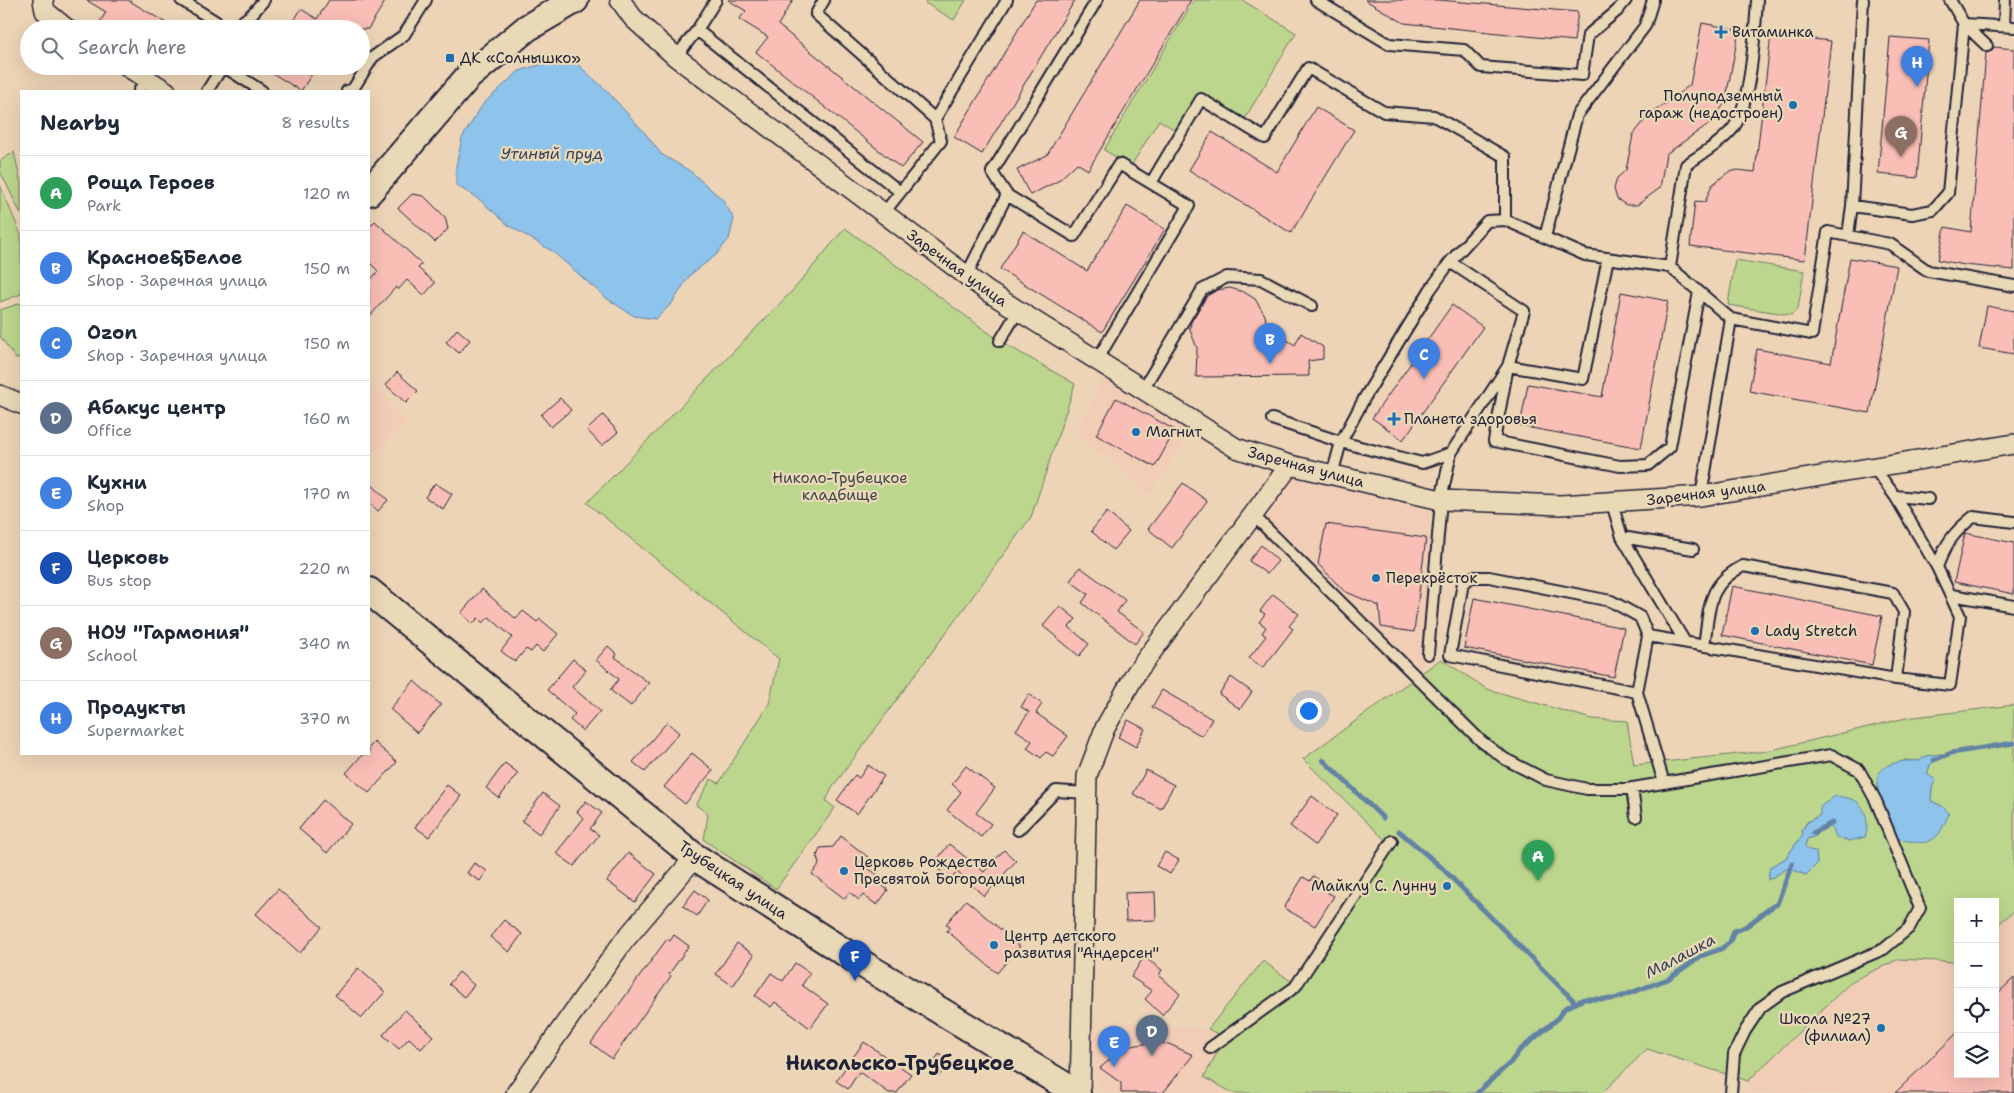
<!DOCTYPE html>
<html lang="en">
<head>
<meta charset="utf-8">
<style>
	:root { --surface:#fff; --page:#f2f2f3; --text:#1f2937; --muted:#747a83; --line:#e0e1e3; --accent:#7c3aed }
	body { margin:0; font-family:"Shantell Sans",sans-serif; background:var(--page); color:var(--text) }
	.controls { position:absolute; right:15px; bottom:15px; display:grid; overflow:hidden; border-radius:0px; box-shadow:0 5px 20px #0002 }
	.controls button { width:45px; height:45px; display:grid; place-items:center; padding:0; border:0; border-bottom:1px solid var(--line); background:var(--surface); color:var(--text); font:25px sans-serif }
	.you { position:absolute; left:1308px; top:710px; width:18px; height:18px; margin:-12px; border:4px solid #fff; border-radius:50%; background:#1a73e8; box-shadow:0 0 0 8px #1a73e833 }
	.badge { display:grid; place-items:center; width:32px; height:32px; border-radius:50%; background:var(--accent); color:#fff; font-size:16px; font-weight:700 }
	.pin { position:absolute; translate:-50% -41px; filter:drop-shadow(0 1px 2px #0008) }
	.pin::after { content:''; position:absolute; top:26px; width:18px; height:15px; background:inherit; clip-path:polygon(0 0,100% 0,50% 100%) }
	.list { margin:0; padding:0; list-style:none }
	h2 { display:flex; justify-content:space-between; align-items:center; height:65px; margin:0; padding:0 20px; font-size:21px }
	h2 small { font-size:16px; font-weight:400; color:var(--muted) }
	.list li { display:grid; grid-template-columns:32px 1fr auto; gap:15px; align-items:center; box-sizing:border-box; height:75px; padding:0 20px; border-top:1px solid var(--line) }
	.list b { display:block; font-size:19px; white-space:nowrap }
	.list p { margin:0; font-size:16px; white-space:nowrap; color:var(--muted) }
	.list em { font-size:16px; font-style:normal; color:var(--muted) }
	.icon { flex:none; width:28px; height:28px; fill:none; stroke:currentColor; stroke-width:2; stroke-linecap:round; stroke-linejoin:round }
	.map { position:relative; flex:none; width:2014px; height:1093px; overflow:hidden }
	.search { position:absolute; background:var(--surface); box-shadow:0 5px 20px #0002; left:20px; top:20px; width:350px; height:55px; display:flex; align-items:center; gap:12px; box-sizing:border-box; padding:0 18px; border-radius:28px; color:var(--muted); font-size:19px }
	.panel { position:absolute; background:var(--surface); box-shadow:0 5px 20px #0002; left:20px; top:90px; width:350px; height:665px; border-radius:0px }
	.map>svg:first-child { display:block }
</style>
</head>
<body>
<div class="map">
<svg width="2014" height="1093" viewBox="0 0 2014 1093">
	<rect width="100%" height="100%" fill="#edd4b6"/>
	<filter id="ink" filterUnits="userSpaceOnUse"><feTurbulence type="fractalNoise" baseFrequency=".02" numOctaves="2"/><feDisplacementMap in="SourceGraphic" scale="10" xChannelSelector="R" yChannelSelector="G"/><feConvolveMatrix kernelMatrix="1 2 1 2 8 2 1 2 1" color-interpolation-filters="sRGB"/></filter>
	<g filter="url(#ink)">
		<path fill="#f1cdb6" d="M1104,374L1192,430L1150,494L1077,433Z
			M369,382L407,418L369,459Z
			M1299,474L1431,510L1423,672L1262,514L1292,475Z
			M2014,911V1093H1746L1748,1081L1852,981L1899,959L1955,962L1958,960V1074H1995V927Z
			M1142,1022L1208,1029L1225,1038L1204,1077L1233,1093H1104L1095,1075L1092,1056V1032Z"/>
		<path fill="#bcd68d" stroke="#6f7c64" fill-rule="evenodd" d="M927,0H966L954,20L925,3Z
			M1194,0H1242L1296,33L1244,120L1201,94L1178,132L1159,120L1131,166L1104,150Z
			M14,152L21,183V214L0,171V161Z
			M0,185L21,235V294L0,302Z
			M845,228L1000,341L1075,384L1031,517L832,788L826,801L835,808L776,889L704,840L708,814L696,805L711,779L719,783L769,704L779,659L587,503L794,289Z
			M1735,260L1804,271L1798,309L1791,315L1728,305Z
			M21,303V357L16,359L0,336V310Z
			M1441,659L1487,689L1592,719L1627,721L1634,765L1767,751L1906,718L2014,705V911L1995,927V902H1958V960L1955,962L1899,959L1852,981L1748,1081L1647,1049L1602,1093H1233L1204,1077L1225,1038L1208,1029L1263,961L1292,982L1386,841L1303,759ZM1942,754L1930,765L1927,775L1932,787L1931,801L1942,806L1890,830L1904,760L1920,761L1926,756ZM1835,796L1841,798L1833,829L1825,825L1818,827L1816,836L1807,839L1805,846L1809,850L1816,852L1817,864L1806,875L1788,868L1768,880L1770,867L1786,858L1803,834L1802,830L1807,822L1820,815Z"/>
		<path fill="#8ec3eb" stroke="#6383a5" d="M553,61H574L606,90L645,133L661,154L690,171L723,200L734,219L729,239L716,255L690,275L672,303L656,319L634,316L606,298L552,251L508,225L480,200L456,185V166L462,138L483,104L519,71Z
			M1943,754L1930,765L1927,774L1936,780L1932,787L1931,801L1942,806L1949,813C1940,836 1934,847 1909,841C1901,840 1894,837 1890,830C1886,822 1874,782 1878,775C1886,761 1906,760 1919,761L1926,756Z
			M1835,796C1840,797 1846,797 1851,799C1866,803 1870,824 1865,837L1850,841L1836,837L1833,829L1826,825L1819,827L1816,836L1807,839L1805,846L1809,850L1816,851L1817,864L1806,875L1788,868L1768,880L1770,867L1786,858L1803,834L1802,830L1808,822L1820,815V807Z"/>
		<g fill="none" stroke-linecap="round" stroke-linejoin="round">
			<path stroke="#6383a5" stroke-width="5" d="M1323,760L1383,818
				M1934,760L1951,753L2014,743
				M1399,831L1441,867L1576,1003
				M1813,833L1832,823
				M1477,1093L1511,1062L1519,1051L1556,1020L1565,1008L1584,999H1614L1668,979L1701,956L1721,949L1730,942L1734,931C1750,928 1761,912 1777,904L1792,864"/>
		</g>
		<path fill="#f9beb5" stroke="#22223b" d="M86,0H128L176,29L124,27L112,29L100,22L106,12Z
			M329,0H386L368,29H289L301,9L317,19Z
			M728,0H793L778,25L923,142L901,168L756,52L768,37L739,19L746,11Z
			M1036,0H1075L982,154L954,137Z
			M1140,0H1191L1088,170L1077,163L1058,181L1030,195L1017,170L1047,155Z
			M1365,0H1439L1578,12L1574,41L1404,23Z
			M1702,23L1739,30L1725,103L1710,123L1666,154L1660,188L1637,205H1626L1617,199L1614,189L1617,178L1626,170L1633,135L1648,116L1690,85Z
			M1771,34L1831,41L1805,260L1690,246L1695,201L1705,202L1712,185L1727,173L1737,170L1755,172Z
			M1890,37L1929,40L1917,178L1878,174Z
			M1994,47L2014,49V270L1965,265L1938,260L1945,227L1971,232L1986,53L1992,51Z
			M261,66H317L301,91Z
			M1316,107L1354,130L1291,233L1189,170L1212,132L1277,172Z
			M412,194L424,196L445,217L448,229L435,242L398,208Z
			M1127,206L1165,229L1102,332L1000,269L1023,231L1087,271Z
			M375,221L422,264L418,268L435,283L424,295L407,280L398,290L396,287L369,317V282L378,271L369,262V227Z
			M1850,258L1897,266L1870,413L1749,391L1757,349L1831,363Z
			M1230,288L1244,292L1255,299L1265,315L1267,328L1295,345L1301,333L1323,347V359L1308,361L1309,376L1196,377L1197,348L1190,330L1191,322L1207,296L1217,290Z
			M1621,292L1668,301L1641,448L1520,426L1528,384L1602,397Z
			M1452,305L1483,327L1403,440L1372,418Z
			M1987,306L2014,311V354L1979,348Z
			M457,329L470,340L459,353L446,342Z
			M397,372L418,391L406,403L386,385Z
			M560,398L571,410L551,427L541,415Z
			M1116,398L1175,430L1155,467L1096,435Z
			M603,415L618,432L602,446L587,430Z
			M369,482L388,500L378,511L369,503Z
			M435,483L452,494L443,509L425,497Z
			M1183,483L1207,501L1172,548L1148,529Z
			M1107,512L1129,531L1113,550L1091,531Z
			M1326,524L1426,538L1414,632L1381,627L1379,606L1344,591L1318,564Z
			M1965,533L2014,543V594L1954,582Z
			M1261,545L1278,561L1267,574L1249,561Z
			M1080,567L1125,600L1117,612L1144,632L1135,644L1082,603L1088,594L1070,581Z
			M1732,586L1882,616L1872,665L1722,635Z
			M482,589L516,619L523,611L537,622L540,619L558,634L543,652L536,646L531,652L526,649L515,662L501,651L512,637L489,617L483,623L478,618L473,624L461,613Z
			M1273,594L1299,614L1289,626L1293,629L1263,668L1249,658L1266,636L1262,633L1266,627L1259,622L1265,614L1260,611Z
			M1474,598L1624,628L1614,677L1464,648Z
			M1060,606L1076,619L1069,627L1089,644L1079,656L1043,626Z
			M608,646L617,654L615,657L649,683L631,706L610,690L619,679L596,660Z
			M573,659L586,670L572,687L600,711L583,731L570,720L575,714L547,690Z
			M1231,677L1252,692L1240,709L1219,694Z
			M414,681L441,705L417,733L390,709Z
			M1162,690L1212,719L1202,736L1152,707Z
			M1029,694L1042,704L1036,713L1068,736L1053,756L1046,752L1041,758L1027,748L1032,741L1016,730L1029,712L1021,707Z
			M1128,720L1145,729L1136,747L1118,737Z
			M667,722L679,733L645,772L633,762Z
			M374,742L397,762L369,793L346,773L363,754H369V748Z
			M692,753L713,770L685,804L664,787Z
			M505,763L518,773L499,798L486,788Z
			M868,765L884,776L857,814L837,800L855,775L859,778Z
			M966,766L995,788L976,813L991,824L981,837L947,810L961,792L952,784Z
			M1146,770L1174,785L1161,809L1133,794Z
			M447,785L461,796L429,837L415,827Z
			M543,793L560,806L539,834L522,821Z
			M1312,796L1337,815L1315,845L1290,826Z
			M323,800L351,824L327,853L299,829Z
			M586,801L602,813L590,829L599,835L574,866L556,853L584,818L577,812Z
			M841,836L873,861L868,868L878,875L875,880L888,890L877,905L863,895L859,900L849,892L845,899L812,874L819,865L817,856L820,848L833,847Z
			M949,844L984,872L1004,850L1016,861L984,896L957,872L951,880L933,865Z
			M1165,852L1179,860L1170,874L1156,866Z
			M628,853L656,874L635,902L607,881Z
			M474,863L487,871L480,881L467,873Z
			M1313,876L1331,887L1328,893L1334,896L1315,926L1284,908L1303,877L1310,881Z
			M278,889L322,927L300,953L256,914Z
			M695,890L708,900L697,916L683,906Z
			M1155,892L1156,920L1126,921L1125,893Z
			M966,900L1020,946L997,973L947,931L950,927L946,924Z
			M504,920L522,934L509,952L490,937Z
			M674,935L689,946L669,974L671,976L612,1059L591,1043L667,939L670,941Z
			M737,943L754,955L733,986L716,974Z
			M1144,957L1162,970L1159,975L1180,994L1162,1015L1145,999L1152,991L1131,977Z
			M795,963L810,973L802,985L828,1004L810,1028L775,1002L771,1007L755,996L771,973L783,981Z
			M358,968L385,992L362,1018L335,995Z
			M459,972L474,985L464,997L449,984Z
			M2014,978V1093H1895L1958,1032V1074H1995V996Z
			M405,1010L433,1036L421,1049L409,1038L399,1049L383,1035Z
			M864,1042L911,1074L897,1093H889L859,1072L848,1089L836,1081Z
			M1156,1042L1169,1044L1193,1055L1163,1093H1121V1083L1100,1068L1120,1051L1131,1046Z
			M939,1054L949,1061L939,1076L929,1070Z"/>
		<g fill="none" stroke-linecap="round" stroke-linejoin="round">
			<defs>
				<path id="lane" d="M181,0L228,29
					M824,0L816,14L935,119
					M1316,0L1389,44L1464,50L1481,67L1582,75L1588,35L1617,11L1626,0
					M1950,0L1964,24L1987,46
					M2004,26L2005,0
					M233,29L252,14L264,0
					M697,30L716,0
					M676,57L697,30L899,191
					M139,91L146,79
					M207,91L223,66L262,91
					M347,91L353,89L373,57L404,35L426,0
					M1151,183L1201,99L1265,138L1308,68L1384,112L1434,116L1505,157V220L1585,255L1670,267L1731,319
					M1007,195L992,172L1097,0
					M1852,206L1912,214L1933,210L1948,193L1964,24L2014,27
					M883,214L941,141L935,119L1007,0
					M1848,235L1852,206L1863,0
					M1545,237L1577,115L1645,26L1653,0
					M1608,258L1583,379L1508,366L1494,441L1620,466L1648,465L1670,447L1699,292
					M1670,267L1686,165C1701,154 1722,143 1734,127C1751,103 1755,31 1757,0
					M966,276L1007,195L1074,236L1119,164L1189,206L1097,360
					M1000,341L1018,311
					M1143,389L1202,290L1227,277L1261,279L1312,306
					M1272,419L1341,442L1422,463L1451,453
					M1874,468L1895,496L1937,567
					M1332,475L1341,442L1365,397L1430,290L1450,262L1487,221L1505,220
					M1701,496L1731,319L1812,334L1828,232L1890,244L1928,271L2014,286
					M1895,496L1928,499
					M1612,503L1622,537L1685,642
					M1253,515L1481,741L1505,759L1546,780L1587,789H1627L1831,755L1859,770L1876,801L1920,908L1909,928L1884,949L1782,992L1761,1007L1745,1031L1734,1054L1731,1093
					M1622,537L1693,549
					M1952,595L2014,606
					M1648,636L1640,617L1611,601L1489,577H1472L1463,583L1450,655L1637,692L1648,636L1896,679L1904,612L1893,593L1743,566C1706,585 1710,608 1704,646
					M1428,654L1441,500L1451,453L1508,366L1524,311L1450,262
					M1896,679L1950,685L1960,616L1937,567C1946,543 1953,533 1973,517L2014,522
					M1637,692L1664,783
					M1632,788L1636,817
					M1018,830L1056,791L1087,793
					M1210,1048L1295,987L1392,841"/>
				<path id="street" d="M43,0L45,11L67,29
					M620,0L633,18L676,57L987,291L1236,448L1290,465L1441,500L1560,505L1701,496L2014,444
					M126,66L166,91
					M0,395L21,404
					M516,1093L623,942L695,857
					M1080,1093L1087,776L1105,728L1136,673L1290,465"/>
				<path id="secondary" d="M369,192L468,77L527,28L575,0
					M369,591L695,857L866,966L1077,1093"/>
			</defs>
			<use href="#lane" stroke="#22223b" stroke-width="14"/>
			<use href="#street" stroke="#22223b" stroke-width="22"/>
			<use href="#secondary" stroke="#22223b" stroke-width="30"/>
			<use href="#lane" stroke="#ead9b6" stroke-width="10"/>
			<use href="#street" stroke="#ead9b6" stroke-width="19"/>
			<use href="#secondary" stroke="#ead9b6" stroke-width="26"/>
		</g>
	</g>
	<g fill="#1f6fb2" stroke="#ead9b6" stroke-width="2">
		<path d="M1718.5 24.5h5v5h5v5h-5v5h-5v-5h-5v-5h5z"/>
		<rect x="445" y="53" width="10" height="10" rx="2.5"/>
		<circle cx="1793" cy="105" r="5"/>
		<path d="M1391.5 411.5h5v5h5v5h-5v5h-5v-5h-5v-5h5z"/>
		<circle cx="1136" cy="432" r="5"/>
		<circle cx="1376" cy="578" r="5"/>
		<circle cx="1755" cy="631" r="5"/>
		<circle cx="844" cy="871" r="5"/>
		<circle cx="1447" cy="886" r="5"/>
		<circle cx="994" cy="945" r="5"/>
		<circle cx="1881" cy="1028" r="5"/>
	</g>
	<g text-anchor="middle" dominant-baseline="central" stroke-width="4.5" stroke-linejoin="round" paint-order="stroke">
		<g font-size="15" fill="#22223b" stroke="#ead9b6" text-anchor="start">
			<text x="1732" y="32">Витаминка</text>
			<text x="460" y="58">ДК «Солнышко»</text>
			<text x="1783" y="96" text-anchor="end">Полуподземный<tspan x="1783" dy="17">гараж (недостроен)</tspan></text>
			<text x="1404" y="419">Планета здоровья</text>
			<text x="1146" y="432">Магнит</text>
			<text x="1386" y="578">Перекрёсток</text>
			<text x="1765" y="631">Lady Stretch</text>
			<text x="854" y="862">Церковь Рождества<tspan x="854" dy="17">Пресвятой Богородицы</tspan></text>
			<text x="1437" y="886" text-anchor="end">Майклу С. Лунну</text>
			<text x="1004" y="936">Центр детского<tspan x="1004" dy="17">развития "Андерсен"</tspan></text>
			<text x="1871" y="1019" text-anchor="end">Школа №27<tspan x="1871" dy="17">(филиал)</tspan></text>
		</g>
		<g font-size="15" fill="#22223b" stroke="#ead9b6">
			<text transform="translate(957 268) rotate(36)">Заречная улица</text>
			<text transform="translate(1306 467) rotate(15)">Заречная улица</text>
			<text transform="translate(1706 493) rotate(-7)">Заречная улица</text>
			<text transform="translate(733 880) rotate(34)">Трубецкая улица</text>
		</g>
		<g font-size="15" fill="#41464b" stroke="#ead9b6">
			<text x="840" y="478">Николо-Трубецкое<tspan x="840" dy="17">кладбище</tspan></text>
		</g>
		<g font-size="16" font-style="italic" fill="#38425e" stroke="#ead9b6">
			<text x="552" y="153">Утиный пруд</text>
			<text transform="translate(1680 956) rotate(-28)">Малашка</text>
		</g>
		<g font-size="20" font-weight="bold" fill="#22223b" stroke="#ead9b6">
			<text x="900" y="1063">Никольско-Трубецкое</text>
		</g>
	</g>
</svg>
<div class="controls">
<button>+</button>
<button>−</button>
<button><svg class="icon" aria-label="locate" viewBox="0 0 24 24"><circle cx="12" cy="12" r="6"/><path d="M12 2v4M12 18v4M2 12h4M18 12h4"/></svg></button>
<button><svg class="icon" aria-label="layers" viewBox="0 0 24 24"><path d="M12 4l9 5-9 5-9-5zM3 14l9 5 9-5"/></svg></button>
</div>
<div class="you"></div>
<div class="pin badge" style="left:1538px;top:881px;background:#2e9e5b">A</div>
<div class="pin badge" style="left:1270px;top:364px;background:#3f7fe0">B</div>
<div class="pin badge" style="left:1424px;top:379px;background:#3f7fe0">C</div>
<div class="pin badge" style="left:1152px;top:1056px;background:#5c6f8a">D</div>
<div class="pin badge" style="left:1114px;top:1067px;background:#3f7fe0">E</div>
<div class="pin badge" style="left:855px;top:981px;background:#1a4fb4">F</div>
<div class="pin badge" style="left:1901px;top:157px;background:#8d6e63">G</div>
<div class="pin badge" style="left:1917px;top:87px;background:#3f7fe0">H</div>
<div class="search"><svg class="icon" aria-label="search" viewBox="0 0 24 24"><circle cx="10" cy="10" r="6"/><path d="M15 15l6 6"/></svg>Search here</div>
<section class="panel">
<h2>Nearby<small>8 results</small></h2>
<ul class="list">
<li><span class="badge" style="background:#2e9e5b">A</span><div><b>Роща Героев</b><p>Park</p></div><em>120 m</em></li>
<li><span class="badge" style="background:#3f7fe0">B</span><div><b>Красное&amp;Белое</b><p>Shop · Заречная улица</p></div><em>150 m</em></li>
<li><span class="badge" style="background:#3f7fe0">C</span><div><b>Ozon</b><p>Shop · Заречная улица</p></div><em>150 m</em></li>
<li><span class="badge" style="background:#5c6f8a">D</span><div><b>Абакус центр</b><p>Office</p></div><em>160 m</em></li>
<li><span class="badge" style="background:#3f7fe0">E</span><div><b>Кухни</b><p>Shop</p></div><em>170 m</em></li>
<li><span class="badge" style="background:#1a4fb4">F</span><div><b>Церковь</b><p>Bus stop</p></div><em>220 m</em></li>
<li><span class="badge" style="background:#8d6e63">G</span><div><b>НОУ &quot;Гармония&quot;</b><p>School</p></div><em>340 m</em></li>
<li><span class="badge" style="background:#3f7fe0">H</span><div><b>Продукты</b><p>Supermarket</p></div><em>370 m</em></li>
</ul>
</section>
</div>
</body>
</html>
